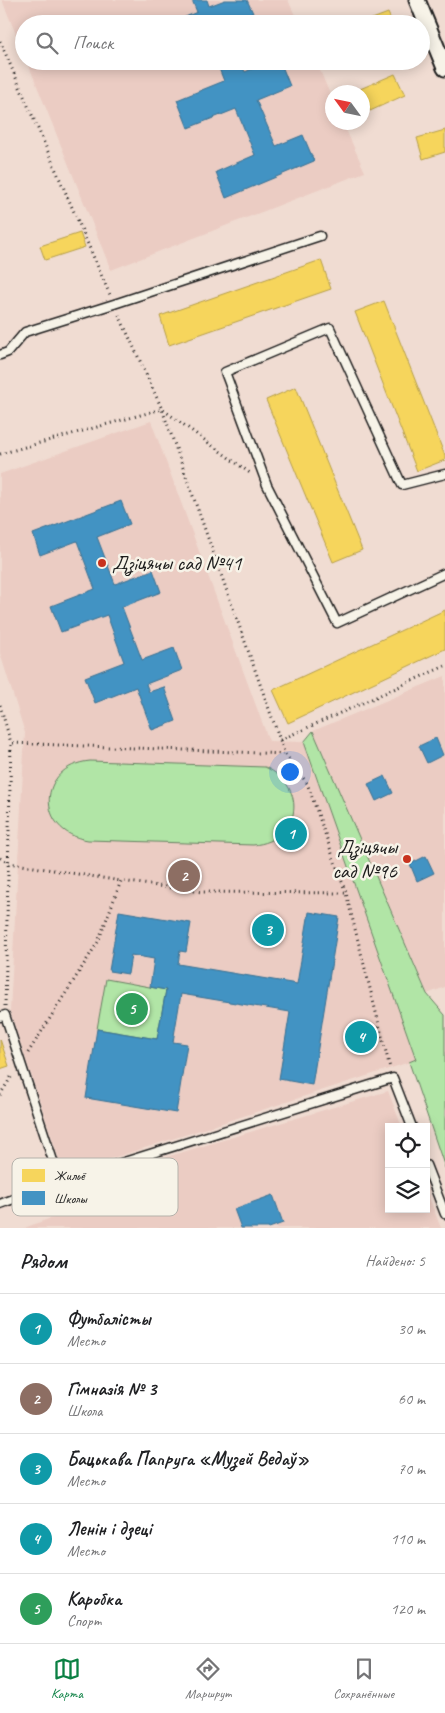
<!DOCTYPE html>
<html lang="ru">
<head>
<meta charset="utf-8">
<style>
	:root { --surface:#fff; --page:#f6f6f6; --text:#202124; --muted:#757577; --line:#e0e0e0; --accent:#0b8043 }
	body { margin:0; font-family:Caveat,sans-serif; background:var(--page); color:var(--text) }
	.controls { position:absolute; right:15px; bottom:15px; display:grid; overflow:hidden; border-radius:0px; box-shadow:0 2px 12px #0003 }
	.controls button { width:45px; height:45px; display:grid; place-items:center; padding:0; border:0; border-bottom:1px solid var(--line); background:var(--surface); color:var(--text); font:25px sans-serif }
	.compass { position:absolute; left:325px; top:85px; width:45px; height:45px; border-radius:50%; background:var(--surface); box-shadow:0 2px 12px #0003; rotate:303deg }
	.you { position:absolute; left:289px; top:771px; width:18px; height:18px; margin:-12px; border:4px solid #fff; border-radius:50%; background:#1a73e8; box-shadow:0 0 0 8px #1a73e833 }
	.badge { display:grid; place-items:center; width:32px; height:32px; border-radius:50%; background:var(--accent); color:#fff; font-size:16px; font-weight:700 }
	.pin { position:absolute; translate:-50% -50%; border:2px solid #fff; box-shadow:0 1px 5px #0006 }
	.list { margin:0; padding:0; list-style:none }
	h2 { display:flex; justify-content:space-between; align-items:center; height:65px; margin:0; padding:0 20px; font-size:21px }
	h2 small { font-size:16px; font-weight:400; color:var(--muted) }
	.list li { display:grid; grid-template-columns:32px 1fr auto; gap:15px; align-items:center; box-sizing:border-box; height:70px; padding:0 20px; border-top:1px solid var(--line) }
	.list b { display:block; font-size:19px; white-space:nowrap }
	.list p { margin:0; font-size:16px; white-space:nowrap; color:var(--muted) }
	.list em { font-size:16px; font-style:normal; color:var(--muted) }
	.icon { flex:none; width:28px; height:28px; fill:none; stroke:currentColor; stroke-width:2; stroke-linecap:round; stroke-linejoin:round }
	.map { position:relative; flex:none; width:445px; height:1228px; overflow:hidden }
	.search { position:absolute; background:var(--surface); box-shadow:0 2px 12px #0003; left:15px; right:15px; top:15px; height:55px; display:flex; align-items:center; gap:12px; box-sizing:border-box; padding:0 18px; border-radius:28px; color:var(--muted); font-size:19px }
	.sheet { height:415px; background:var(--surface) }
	nav { display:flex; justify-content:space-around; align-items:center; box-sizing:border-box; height:70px; border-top:1px solid var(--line); background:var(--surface); font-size:14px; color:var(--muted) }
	nav a { display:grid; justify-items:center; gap:2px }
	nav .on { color:var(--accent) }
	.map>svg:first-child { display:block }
</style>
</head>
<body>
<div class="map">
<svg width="445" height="1228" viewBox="0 0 445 1228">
	<rect width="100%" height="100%" fill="#f0dcd2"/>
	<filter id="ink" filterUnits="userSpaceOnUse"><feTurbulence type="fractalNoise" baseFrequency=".02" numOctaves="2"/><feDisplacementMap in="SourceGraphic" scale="10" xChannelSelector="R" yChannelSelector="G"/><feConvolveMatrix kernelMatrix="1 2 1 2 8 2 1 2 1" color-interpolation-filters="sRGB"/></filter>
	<g filter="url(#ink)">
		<path fill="#ebccc3" d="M2,0H288L299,24H24V54Z
			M27,61H316L332,99V122L343,123L365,172L111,270Z
			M151,421L269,741L304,742L416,1060L64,1174L10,1011L25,733L0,653V474Z
			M445,676V987L427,994L313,731Z
			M388,1091L402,1127H389V1209H426V1190L441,1228H24L171,1174L166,1157Z"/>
		<path fill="#b1e5a6" stroke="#668061" d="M313,731L427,994L445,1015V1168L409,1062L416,1059L304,742Z
			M90,761L265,767C309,787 301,841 253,845L88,840C35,832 37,766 90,761Z
			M106,979L166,990L157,1039L97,1029Z"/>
		<path fill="#f6d55c" stroke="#b59e49" d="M388,13L393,24H368L367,21Z
			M395,74L405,95L370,111L360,89Z
			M445,130V152L423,159L417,138Z
			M80,233L85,247L45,260L40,246Z
			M321,260L331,289L169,345L160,316Z
			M384,301L445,456V460L417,471L355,312Z
			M296,387L362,550L333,562L266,400Z
			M445,610V649L288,723L273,690Z
			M0,1039L9,1066L0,1069Z"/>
		<path fill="#4393c3" stroke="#376f91" d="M192,0H207L209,6L225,0H247L253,13L227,24H169L197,12Z
			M216,61H240L245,72L271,61H280L290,86L256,100L276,146L303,135L314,161L226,198L216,172L255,155L236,109L188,128L177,100L224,81Z
			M121,501L130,524L97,537L115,584L153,570L161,592L122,607L142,660L174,648L182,670L146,684L149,692L164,687L176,721L152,730L136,687L95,703L85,677L124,662L107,615L61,632L51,606L95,589L77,541L40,555L33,534Z
			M436,738L443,755L427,763L419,746Z
			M385,776L393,793L376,801L368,784Z
			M426,856L434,873L417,881L410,864Z
			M119,911L191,923L186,952L180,951L178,964L297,984L309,912L339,917L312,1085L279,1079L290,1012L181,994L173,1042L187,1044L176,1113L86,1098L97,1029L157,1039L166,990L150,987L154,959L131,955L128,974L109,971Z
			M273,1195L283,1223L269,1228H241L234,1209Z"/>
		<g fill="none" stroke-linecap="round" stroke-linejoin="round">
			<defs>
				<path id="lane" d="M0,355L8,352L25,332L114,304L320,236
					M445,474L402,485L330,328L225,372L267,485L337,623L445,573
					M0,1017L5,1015L60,1182
					M426,1165L445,1214
					M0,1204L60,1182L393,1078L412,1127"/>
				<path id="street" d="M417,0L445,68"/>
			</defs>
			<use href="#lane" stroke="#1c1c1c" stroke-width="11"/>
			<use href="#street" stroke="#1c1c1c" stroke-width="19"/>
			<path stroke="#1c1c1c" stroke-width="3" stroke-dasharray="1 4" stroke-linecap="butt" d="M0,41L110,295
				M119,315L162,409L285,754L307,783L346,893L390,1068
				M0,454L162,409L250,473
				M0,705L11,743
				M280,740L445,666
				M0,858L9,863L121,881
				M5,1006L11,743L285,754
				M28,1053L98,942L121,881L202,892L346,893
				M0,1095L13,1074"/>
			<use href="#lane" stroke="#f7f3e8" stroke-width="8"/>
			<use href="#street" stroke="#f7f3e8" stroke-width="15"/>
		</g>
	</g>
	<g fill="#c8321e" stroke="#f7f3e8" stroke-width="2">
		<circle cx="102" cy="563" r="5"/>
		<circle cx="407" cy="859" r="5"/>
	</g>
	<g text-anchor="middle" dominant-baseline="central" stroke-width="5" stroke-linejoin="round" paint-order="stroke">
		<g font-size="21" fill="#1c1c1c" stroke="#f7f3e8" text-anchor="start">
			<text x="112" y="563">Дзіцячы сад №41</text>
			<text x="397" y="847" text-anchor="end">Дзіцячы<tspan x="397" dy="24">сад №96</tspan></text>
		</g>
	</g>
	<rect x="12" y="1158" width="166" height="58" rx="8" fill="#f7f3e8" stroke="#b5b2ab" stroke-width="1"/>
	<rect x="22" y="1169" width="23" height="13" fill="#f6d55c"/>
	<rect x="22" y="1191" width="23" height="14" fill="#4393c3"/>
	<g font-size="14" fill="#1c1c1c">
		<text x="54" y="1180">Жильё</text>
		<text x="54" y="1203">Школы</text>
	</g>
</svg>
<div class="controls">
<button><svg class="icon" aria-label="locate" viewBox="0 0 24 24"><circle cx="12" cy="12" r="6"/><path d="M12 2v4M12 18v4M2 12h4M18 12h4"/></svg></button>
<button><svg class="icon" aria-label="layers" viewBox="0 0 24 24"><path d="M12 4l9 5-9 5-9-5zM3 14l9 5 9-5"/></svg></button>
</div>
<svg class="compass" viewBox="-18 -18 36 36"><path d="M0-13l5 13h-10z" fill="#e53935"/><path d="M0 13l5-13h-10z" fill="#757577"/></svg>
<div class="you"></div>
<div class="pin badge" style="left:291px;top:834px;background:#0f9aa8">1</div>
<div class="pin badge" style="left:184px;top:876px;background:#8d6e63">2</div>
<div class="pin badge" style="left:268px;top:930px;background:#0f9aa8">3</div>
<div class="pin badge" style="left:361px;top:1037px;background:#0f9aa8">4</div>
<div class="pin badge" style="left:132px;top:1009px;background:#2e9e5b">5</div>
<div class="search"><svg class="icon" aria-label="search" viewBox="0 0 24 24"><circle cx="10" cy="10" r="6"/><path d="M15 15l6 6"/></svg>Поиск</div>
</div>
<section class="sheet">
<h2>Рядом<small>Найдено: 5</small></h2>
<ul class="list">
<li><span class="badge" style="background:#0f9aa8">1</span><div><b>Футбалісты</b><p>Место</p></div><em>30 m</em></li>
<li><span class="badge" style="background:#8d6e63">2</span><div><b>Гімназія № 3</b><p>Школа</p></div><em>60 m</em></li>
<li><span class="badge" style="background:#0f9aa8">3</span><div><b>Бацькава Папруга «Музей Ведаў»</b><p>Место</p></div><em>70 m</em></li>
<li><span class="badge" style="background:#0f9aa8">4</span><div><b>Ленін і дзеці</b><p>Место</p></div><em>110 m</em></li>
<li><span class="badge" style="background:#2e9e5b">5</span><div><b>Каробка</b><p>Спорт</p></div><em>120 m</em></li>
</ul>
</section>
<nav>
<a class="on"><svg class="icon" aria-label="map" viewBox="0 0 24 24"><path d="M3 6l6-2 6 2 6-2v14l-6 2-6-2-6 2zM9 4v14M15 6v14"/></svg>Карта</a>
<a><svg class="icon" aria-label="directions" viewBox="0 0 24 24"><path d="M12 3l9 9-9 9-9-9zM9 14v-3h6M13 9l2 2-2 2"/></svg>Маршрут</a>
<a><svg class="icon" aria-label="saved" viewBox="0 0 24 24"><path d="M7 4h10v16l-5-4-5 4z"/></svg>Сохранённые</a>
</nav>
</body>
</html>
